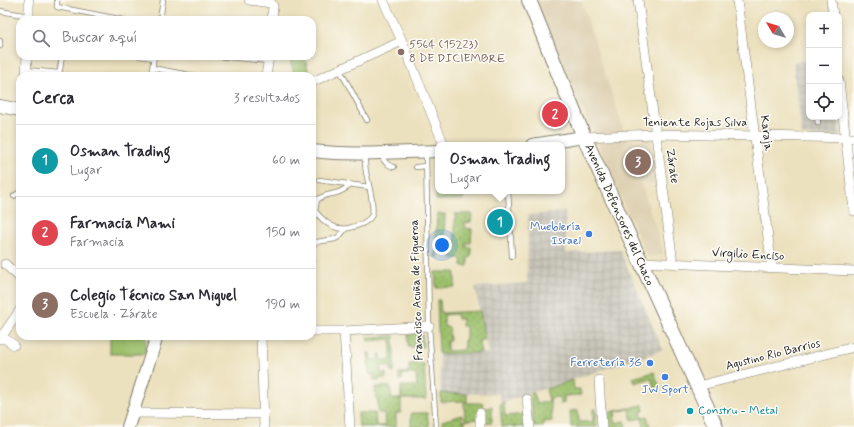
<!DOCTYPE html>
<html lang="es">
<head>
<meta charset="utf-8">
<style>
	:root { --surface:#fff; --page:#f7f7f7; --text:#2b2b33; --muted:#7c7c81; --line:#e1e1e2; --accent:#b5179e }
	body { margin:0; font-family:Mynerve,sans-serif; background:var(--page); color:var(--text) }
	.controls { position:absolute; right:12px; top:12px; display:grid; overflow:hidden; border-radius:8px; box-shadow:0 2px 6px #0003 }
	.controls button { width:36px; height:36px; display:grid; place-items:center; padding:0; border:0; border-bottom:1px solid var(--line); background:var(--surface); color:var(--text); font:20px sans-serif }
	.compass { position:absolute; left:758px; top:12px; width:36px; height:36px; border-radius:50%; background:var(--surface); box-shadow:0 2px 6px #0003; rotate:308deg }
	.you { position:absolute; left:442px; top:245px; width:14px; height:14px; margin:-10px; border:3px solid #fff; border-radius:50%; background:#1a73e8; box-shadow:0 0 0 6px #1a73e833 }
	.badge { display:grid; place-items:center; width:26px; height:26px; border-radius:50%; background:var(--accent); color:#fff; font-size:13px; font-weight:700 }
	.pin { position:absolute; translate:-50% -50%; border:2px solid #fff; box-shadow:0 1px 4px #0006 }
	.popup { position:absolute; left:435px; top:142px; width:130px; height:52px; box-sizing:border-box; display:grid; place-content:center; border-radius:8px; background:var(--surface); filter:drop-shadow(0 1px 3px #0005); font-size:13px; white-space:nowrap; color:var(--muted) }
	.popup b { font-size:15px; color:var(--text) }
	.popup::after { content:''; position:absolute; left:50%; top:100%; margin-left:-8px; border:8px solid transparent; border-top-color:var(--surface) }
	.list { margin:0; padding:0; list-style:none }
	h2 { display:flex; justify-content:space-between; align-items:center; height:52px; margin:0; padding:0 16px; font-size:17px }
	h2 small { font-size:13px; font-weight:400; color:var(--muted) }
	.list li { display:grid; grid-template-columns:26px 1fr auto; gap:12px; align-items:center; box-sizing:border-box; height:72px; padding:0 16px; border-top:1px solid var(--line) }
	.list b { display:block; font-size:15px; white-space:nowrap }
	.list p { margin:0; font-size:13px; white-space:nowrap; color:var(--muted) }
	.list em { font-size:13px; font-style:normal; color:var(--muted) }
	.icon { flex:none; width:22px; height:22px; fill:none; stroke:currentColor; stroke-width:2; stroke-linecap:round; stroke-linejoin:round }
	.map { position:relative; flex:none; width:854px; height:427px; overflow:hidden }
	.search { position:absolute; background:var(--surface); box-shadow:0 2px 6px #0003; left:16px; top:16px; width:300px; height:44px; display:flex; align-items:center; gap:10px; box-sizing:border-box; padding:0 14px; border-radius:12px; color:var(--muted); font-size:15px }
	.panel { position:absolute; background:var(--surface); box-shadow:0 2px 6px #0003; left:16px; top:72px; width:300px; height:268px; border-radius:12px }
	.map>svg:first-child { display:block }
</style>
</head>
<body>
<div class="map">
<svg width="854" height="427" viewBox="0 0 854 427">
	<defs>
		<pattern id="industrial-grid" width="8" height="8" patternUnits="userSpaceOnUse"><rect width="8" height="8" fill="#c8c4b8"/><path d="M0 4h8M4 0v8" fill="none" stroke="#aba89e"/></pattern>
		<pattern id="park-dots" width="8" height="8" patternUnits="userSpaceOnUse"><rect width="8" height="8" fill="#9cc06a"/><path d="M2 2h.1M6 6h.1" fill="none" stroke="#86a45b" stroke-width="1.8" stroke-linecap="round"/></pattern>
	</defs>
	<rect width="100%" height="100%" fill="#fdfcf7"/>
	<filter id="ink" filterUnits="userSpaceOnUse"><feTurbulence type="fractalNoise" baseFrequency=".025" numOctaves="2"/><feDisplacementMap in="SourceGraphic" scale="8" xChannelSelector="R" yChannelSelector="G"/><feConvolveMatrix kernelMatrix="1 2 1 2 8 2 1 2 1" color-interpolation-filters="sRGB"/></filter>
	<filter id="wash" filterUnits="userSpaceOnUse"><feTurbulence type="fractalNoise" baseFrequency=".012" numOctaves="4" result="noise"/><feDisplacementMap in="SourceGraphic" scale="16" xChannelSelector="R" yChannelSelector="G"/><feGaussianBlur stdDeviation="0.9" result="paint"/><feColorMatrix in="noise" values="0 0 0 0 0 0 0 0 0 0 0 0 0 0 0 0 0 1.4 0 .05"/><feComposite in="paint" operator="in"/></filter>
	<g filter="url(#wash)">
		<rect width="100%" height="100%" fill="#ece1be"/>
		<path fill="#dfd2b4" d="M535,0H581L627,140L651,139L656,184L641,183L664,254L647,257Z"/>
		<path fill="url(#industrial-grid)" d="M809,60V117H839L840,136H802L793,62Z
			M565,212L566,253L620,250L663,350L501,403L499,394L441,393L439,354L488,353L475,287L527,283L528,215Z"/>
		<path fill="url(#park-dots)" stroke="#5c6e43" fill-rule="evenodd" d="M436,172H438V191H460V195H464L463,199L436,200Z
			M437,214H445L444,243H437L438,257H435Z
			M455,214H472L471,222L465,223V228L472,229L471,243H466V247H471V257L468,258V266H462L461,258H452L453,243H455Z
			M435,272H455V287L436,288Z
			M437,300H440L441,313L480,311L485,340H479L481,353L439,354ZM456,314L457,319H462V326H466V340H464V350L447,351V341H450L449,327H444V315Z
			M422,333L423,347H418L417,344H414V347H408V335Z
			M394,336V373L391,372L390,366H381V373H386V378H379V381H374L373,374H369L368,353H370L371,360L379,359V354H381V360H391V339L368,341L367,337Z
			M409,364H424L426,399H401V413H396V427H359L358,413H375L376,426H385L384,413H378V400L376,399L375,387H391V399H401V386H417L416,374H402V380H399V373L409,372Z
			M654,372L660,388L655,390L651,378L635,383L633,378Z
			M573,380L574,389H580L581,395L564,396V403L560,404L559,397L550,398L552,421L543,422V427H534L530,394L534,393L537,404L549,401L546,389Z
			M441,393L467,394V403H483L484,409L492,406V422L483,423L478,419L465,421V427H454L453,424L442,427V421L462,415V421H465L464,401L441,402Z
			M504,402L505,416L525,414L526,427H502L500,404Z
			M643,405L644,411L641,412L642,417L647,416L650,427H644L642,418L632,420L629,409L615,412L616,416L614,417L615,423L625,421L626,427H608L606,413Z
			M593,409H596L597,427H571L570,411L578,410L579,422H593Z
			M411,413H427L429,427H411Z"/>
		<path fill="#9cc06a" stroke="#5c6e43" d="M289,56H304L310,76H295Z
			M110,336H146L145,354H110Z"/>
	</g>
	<g filter="url(#ink)">
		<g fill="none" stroke-linecap="round" stroke-linejoin="round">
			<defs>
				<path id="lane" d="M57,0V7L124,20
					M0,11L29,16
					M160,20L163,0
					M0,41V46
					M140,56L154,58
					M216,56L269,61
					M152,68L195,76
					M27,70L59,73
					M340,70L367,120
					M59,76L62,56
					M151,76L154,56
					M817,117L818,123
					M426,152L429,326L436,427
					M381,154C384,161 386,165 394,167
					M416,167L426,166
					M319,180L369,187
					M351,185C346,188 341,192 336,193C328,195 323,195 317,200L315,211C324,222 334,231 349,228C357,226 368,223 372,215C375,205 368,183 366,172C365,166 365,160 364,154
					M508,191L512,256
					M14,196L20,192
					M312,245C318,239 329,242 337,238C340,236 343,232 345,229
					M312,258V260"/>
				<path id="street" d="M249,0L271,3L273,6L272,20
					M383,0L402,41L444,145
					M638,0L673,263
					M737,0L772,268
					M831,0L833,15
					M29,20V0
					M26,76L27,56
					M266,76L269,56
					M839,81L854,211
					M312,82L402,41
					M584,137L655,134L854,138
					M641,262L854,271
					M5,264L20,278
					M312,331H344L429,326
					M344,331L350,427
					M0,335L14,345
					M261,336L264,427
					M0,339L20,310
					M599,380L602,427
					M698,386L854,347
					M527,399L530,427
					M132,413L263,414
					M480,413V427"/>
				<path id="secondary" d="M0,106L20,110
					M532,145L584,137
					M312,151C354,156 396,152 438,151
					M128,427L157,336"/>
				<path id="primary" d="M529,0L584,137L716,427"/>
			</defs>
			<use href="#lane" stroke="#847e6d" stroke-width="6"/>
			<use href="#street" stroke="#847e6d" stroke-width="10"/>
			<use href="#secondary" stroke="#847e6d" stroke-width="14"/>
			<use href="#primary" stroke="#847e6d" stroke-width="16"/>
			<path stroke="#847e6d" stroke-width="1.5" stroke-dasharray="1 3" stroke-linecap="butt" d="M83,75L91,76"/>
			<use href="#lane" stroke="#fff" stroke-width="4.5"/>
			<use href="#street" stroke="#fff" stroke-width="9"/>
			<use href="#secondary" stroke="#fff" stroke-width="12"/>
			<use href="#primary" stroke="#fff" stroke-width="14"/>
		</g>
	</g>
	<circle fill="#8d6e63" stroke="#fdfcf7" stroke-width="1.5" cx="401" cy="52" r="4"/>
	<g fill="#3f7fe0" stroke="#fdfcf7" stroke-width="1.5">
		<circle cx="589" cy="234" r="4"/>
		<circle cx="650" cy="363" r="4"/>
		<circle cx="665" cy="377" r="4"/>
	</g>
	<circle fill="#0f9aa8" stroke="#fdfcf7" stroke-width="1.5" cx="690" cy="411" r="4"/>
	<g text-anchor="middle" dominant-baseline="central" stroke-width="3" stroke-linejoin="round" paint-order="stroke">
		<g font-size="12" fill="#785e54" stroke="#fdfcf7" text-anchor="start">
			<text x="409" y="45">5564 (15223)<tspan x="409" dy="14">8 DE DICIEMBRE</tspan></text>
		</g>
		<g font-size="12" fill="#1c1c1c" stroke="#fdfcf7">
			<text x="695" y="123">Teniente Rojas Silva</text>
			<text transform="translate(766 133) rotate(83)">Karaja</text>
			<text transform="translate(672 166) rotate(82)">Zárate</text>
			<text transform="translate(619 215) rotate(66)">Avenida Defensores del Chaco</text>
			<text transform="translate(748 255) rotate(3)">Virgilio Enciso</text>
			<text transform="translate(417 290) rotate(-92)">Francisco Acuña de Figueroa</text>
			<text transform="translate(773 355) rotate(-14)">Agustino Rio Barrios</text>
		</g>
		<g font-size="12" fill="#366cbe" stroke="#fdfcf7" text-anchor="end">
			<text x="581" y="227">Mueblería<tspan x="581" dy="14">Israel</tspan></text>
			<text x="642" y="363">Ferretería 3G</text>
			<text x="665" y="390" text-anchor="middle">JW Sport</text>
		</g>
		<g font-size="12" fill="#0d838f" stroke="#fdfcf7" text-anchor="start">
			<text x="698" y="411">Constru - Metal</text>
		</g>
	</g>
</svg>
<div class="controls">
<button>+</button>
<button>−</button>
<button><svg class="icon" aria-label="locate" viewBox="0 0 24 24"><circle cx="12" cy="12" r="6"/><path d="M12 2v4M12 18v4M2 12h4M18 12h4"/></svg></button>
</div>
<svg class="compass" viewBox="-18 -18 36 36"><path d="M0-13l5 13h-10z" fill="#e53935"/><path d="M0 13l5-13h-10z" fill="#7c7c81"/></svg>
<div class="you"></div>
<div class="pin badge" style="left:500px;top:222px;background:#0f9aa8">1</div>
<div class="popup"><b>Osman Trading</b>Lugar</div>
<div class="pin badge" style="left:555px;top:114px;background:#e0444e">2</div>
<div class="pin badge" style="left:638px;top:162px;background:#8d6e63">3</div>
<div class="search"><svg class="icon" aria-label="search" viewBox="0 0 24 24"><circle cx="10" cy="10" r="6"/><path d="M15 15l6 6"/></svg>Buscar aquí</div>
<section class="panel">
<h2>Cerca<small>3 resultados</small></h2>
<ul class="list">
<li><span class="badge" style="background:#0f9aa8">1</span><div><b>Osman Trading</b><p>Lugar</p></div><em>60 m</em></li>
<li><span class="badge" style="background:#e0444e">2</span><div><b>Farmacia Mami</b><p>Farmacia</p></div><em>150 m</em></li>
<li><span class="badge" style="background:#8d6e63">3</span><div><b>Colegio Técnico San Miguel</b><p>Escuela · Zárate</p></div><em>190 m</em></li>
</ul>
</section>
</div>
</body>
</html>
